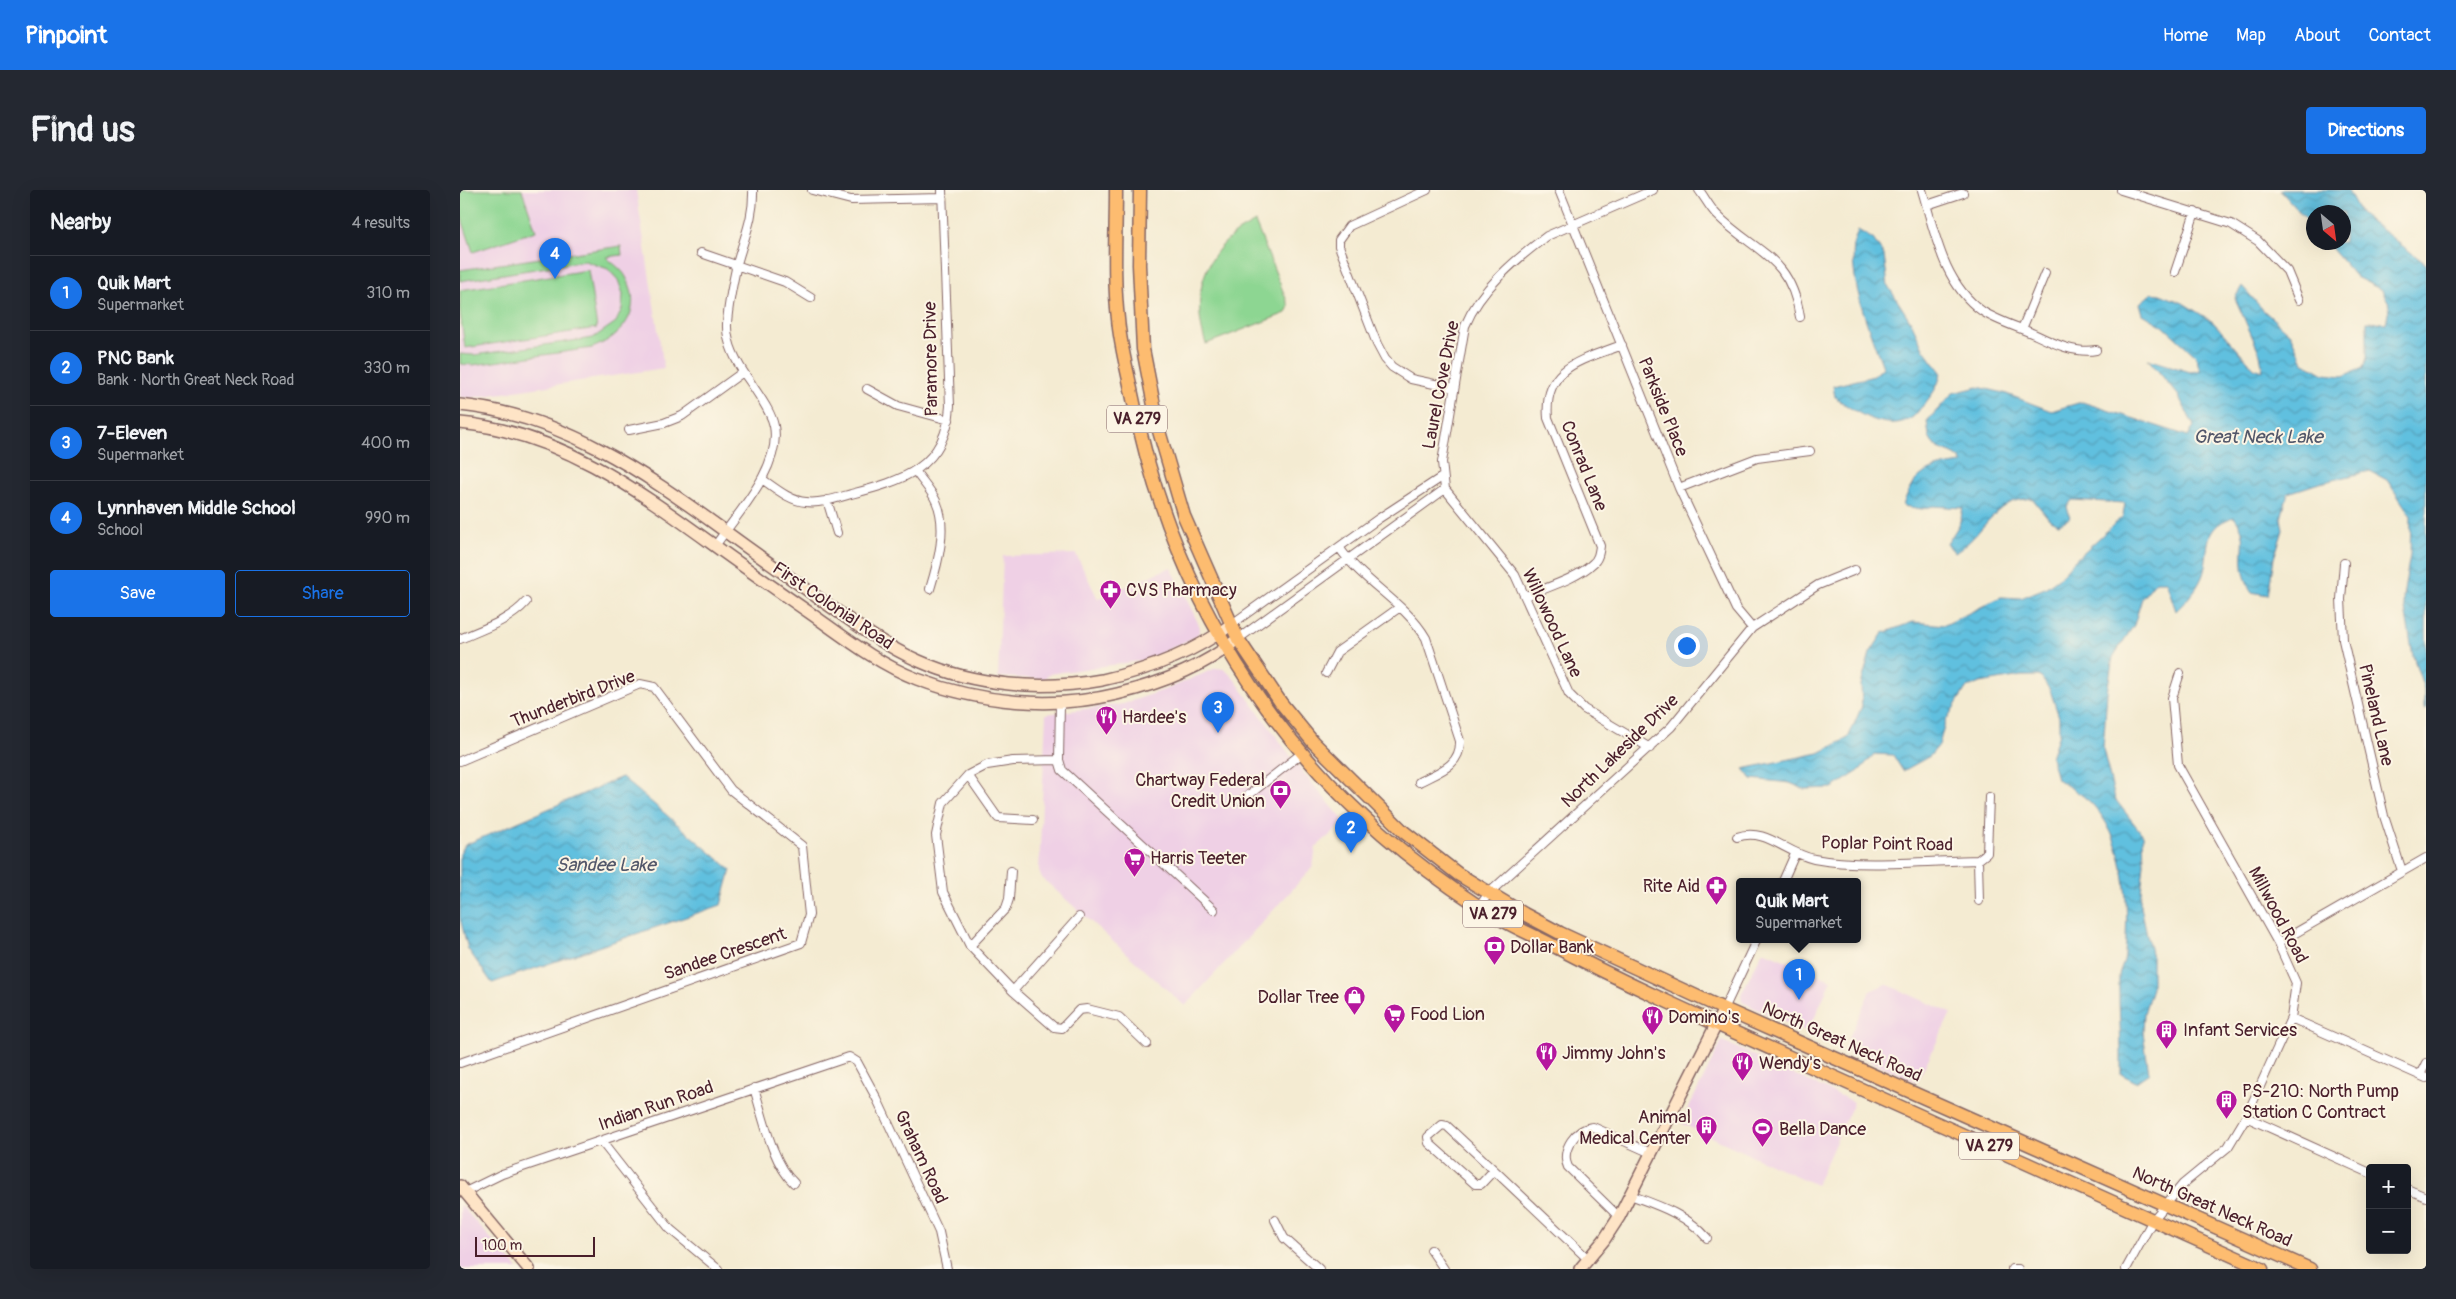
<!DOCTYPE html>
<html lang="en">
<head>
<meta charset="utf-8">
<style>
	:root { --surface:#171b24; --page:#242831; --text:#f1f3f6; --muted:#9ea1a6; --line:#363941; --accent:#1a73e8 }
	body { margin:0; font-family:Pangolin,sans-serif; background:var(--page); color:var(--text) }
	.controls { position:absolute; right:15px; bottom:15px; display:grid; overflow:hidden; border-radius:5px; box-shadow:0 5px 20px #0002 }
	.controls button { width:45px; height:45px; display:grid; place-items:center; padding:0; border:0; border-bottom:1px solid var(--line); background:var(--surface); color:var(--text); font:25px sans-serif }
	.compass { position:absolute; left:1846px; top:15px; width:45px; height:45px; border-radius:50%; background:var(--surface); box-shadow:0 5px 20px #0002; rotate:151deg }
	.scale { position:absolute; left:15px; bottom:12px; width:120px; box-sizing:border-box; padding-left:5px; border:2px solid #4a1f2b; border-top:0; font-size:14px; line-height:18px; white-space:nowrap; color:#4a1f2b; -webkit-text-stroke:4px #fcf5e5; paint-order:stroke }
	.you { position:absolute; left:1226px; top:455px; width:18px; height:18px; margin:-12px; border:4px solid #fff; border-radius:50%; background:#1a73e8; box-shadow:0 0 0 8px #1a73e833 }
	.badge { display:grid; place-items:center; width:32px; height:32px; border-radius:50%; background:var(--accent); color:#fff; font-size:16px; font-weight:700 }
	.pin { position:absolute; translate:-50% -41px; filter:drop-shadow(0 1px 2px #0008) }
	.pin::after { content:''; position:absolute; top:26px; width:18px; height:15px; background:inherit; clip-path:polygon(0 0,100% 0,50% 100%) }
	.popup { position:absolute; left:1276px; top:688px; width:125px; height:65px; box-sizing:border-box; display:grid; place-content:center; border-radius:5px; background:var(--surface); filter:drop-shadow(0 1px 4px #0005); font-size:16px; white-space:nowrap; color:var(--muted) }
	.popup b { font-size:19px; color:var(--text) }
	.popup::after { content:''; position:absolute; left:50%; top:100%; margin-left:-10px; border:10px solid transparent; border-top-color:var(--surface) }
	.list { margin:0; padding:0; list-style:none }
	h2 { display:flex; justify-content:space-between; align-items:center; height:65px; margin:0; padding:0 20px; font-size:21px }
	h2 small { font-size:16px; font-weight:400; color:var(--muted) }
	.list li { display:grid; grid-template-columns:32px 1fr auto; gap:15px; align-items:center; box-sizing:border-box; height:75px; padding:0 20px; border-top:1px solid var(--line) }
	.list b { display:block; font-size:19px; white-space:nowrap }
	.list p { margin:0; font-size:16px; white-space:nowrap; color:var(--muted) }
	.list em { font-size:16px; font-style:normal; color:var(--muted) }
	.actions { display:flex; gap:10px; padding:15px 20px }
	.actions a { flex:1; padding:11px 0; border:1px solid var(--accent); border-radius:5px; text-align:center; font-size:18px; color:var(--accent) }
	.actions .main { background:var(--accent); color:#fff }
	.map { position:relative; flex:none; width:1966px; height:1079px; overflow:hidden; border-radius:5px }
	header { display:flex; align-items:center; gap:30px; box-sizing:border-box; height:70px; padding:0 25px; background:var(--accent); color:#fff }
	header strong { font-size:24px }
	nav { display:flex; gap:28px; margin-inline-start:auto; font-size:18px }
	.intro { display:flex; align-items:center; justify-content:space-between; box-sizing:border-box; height:120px; padding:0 30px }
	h1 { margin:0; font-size:35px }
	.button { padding:12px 22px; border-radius:5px; background:var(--accent); color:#fff; font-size:18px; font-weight:700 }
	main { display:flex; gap:30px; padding:0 30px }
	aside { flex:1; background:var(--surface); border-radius:5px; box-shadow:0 5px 20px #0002 }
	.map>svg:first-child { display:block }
</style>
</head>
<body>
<header>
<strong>Pinpoint</strong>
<nav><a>Home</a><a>Map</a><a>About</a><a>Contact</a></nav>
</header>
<div class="intro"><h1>Find us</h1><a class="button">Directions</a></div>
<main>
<aside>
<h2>Nearby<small>4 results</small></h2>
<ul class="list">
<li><span class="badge">1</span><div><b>Quik Mart</b><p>Supermarket</p></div><em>310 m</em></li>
<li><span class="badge">2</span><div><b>PNC Bank</b><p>Bank · North Great Neck Road</p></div><em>330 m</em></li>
<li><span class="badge">3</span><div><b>7-Eleven</b><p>Supermarket</p></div><em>400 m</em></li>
<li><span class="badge">4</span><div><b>Lynnhaven Middle School</b><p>School</p></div><em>990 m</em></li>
</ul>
<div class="actions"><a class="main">Save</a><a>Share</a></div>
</aside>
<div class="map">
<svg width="1966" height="1079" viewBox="0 0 1966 1079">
	<defs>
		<pattern id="water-waves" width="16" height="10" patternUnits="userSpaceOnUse" patternTransform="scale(1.25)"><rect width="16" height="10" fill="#61c0df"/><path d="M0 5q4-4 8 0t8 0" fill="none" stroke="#529bb5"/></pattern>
	</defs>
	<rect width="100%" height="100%" fill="#fcf5e5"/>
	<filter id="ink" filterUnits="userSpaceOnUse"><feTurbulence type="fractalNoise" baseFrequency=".02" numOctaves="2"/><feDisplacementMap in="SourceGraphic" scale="10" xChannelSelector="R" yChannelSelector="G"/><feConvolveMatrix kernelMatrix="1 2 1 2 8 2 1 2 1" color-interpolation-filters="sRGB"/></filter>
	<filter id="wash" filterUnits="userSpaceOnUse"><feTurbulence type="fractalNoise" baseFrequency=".0096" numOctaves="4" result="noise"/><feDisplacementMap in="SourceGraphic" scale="20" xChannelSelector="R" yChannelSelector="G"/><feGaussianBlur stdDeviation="1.12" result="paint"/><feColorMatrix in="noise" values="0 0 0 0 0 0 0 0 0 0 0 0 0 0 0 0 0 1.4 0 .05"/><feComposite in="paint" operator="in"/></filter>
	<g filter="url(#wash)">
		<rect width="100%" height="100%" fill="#f4ebd2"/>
		<path fill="#efd0e5" d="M0,0H176L204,178L10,208L0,207Z
			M616,364L638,409L711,377L740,437L739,442L735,447L686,470L589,484L584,489L538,487L543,366Z
			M756,478L764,479L772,486L841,580L885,632L856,657L853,677L725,816L581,687L579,680L586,524L663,514L710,498Z
			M1303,761L1371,790L1348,843L1282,812L1281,804Z
			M1426,794L1491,823L1457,892L1384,859L1410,801Z
			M1262,851L1394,912L1356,995L1221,933Z
			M0,1014L58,1079H0Z"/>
		<path fill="#8dd692" stroke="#6c7a5e" d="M0,0H62L76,41L13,62L0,23Z
			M795,32L829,116L826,123L746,154C733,116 739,74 771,47C778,41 787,37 795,32Z
			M161,56L162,65L146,67C152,73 162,79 166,87C184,120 163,146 132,158L13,175L0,174V164L14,165L133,148L156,132L162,119L163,104L158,90L148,79L125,71L0,91V80Z
			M128,80L137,138L5,158L0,122V100Z"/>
		<path fill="url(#water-waves)" stroke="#567085" d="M1820,0H1888L1900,23L1966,74V519H1964V499L1953,466L1943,407L1950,365L1951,326L1927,290L1910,281L1856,294L1828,303L1821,328L1823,340L1814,368L1808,405L1791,402C1788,394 1783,384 1783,376C1781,354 1789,346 1774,327C1738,338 1752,362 1742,387C1736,401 1726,411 1716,421L1706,391H1696L1682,408L1674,435L1653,467L1647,502L1643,559L1655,609L1683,645L1684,674L1680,712L1692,768V798L1684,823L1683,842L1689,883L1676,892L1661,884C1662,852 1658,819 1659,786C1660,778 1665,772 1665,764C1669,715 1668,647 1628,610C1619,602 1607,596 1597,589L1591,567L1599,544V527L1590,500L1580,486H1561L1520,493L1506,498L1485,532L1479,555L1470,566L1443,581L1433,565L1414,564L1399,581L1372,598L1344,599L1330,593L1292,589L1283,579L1359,563L1388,548L1402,516L1401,495L1410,463L1423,443L1453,432L1485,435L1541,407L1561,408L1585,398L1600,387L1613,372L1663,326L1665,313L1612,310L1607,317L1610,328L1599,334L1590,330L1572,308C1565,309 1555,310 1549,313C1529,324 1516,350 1495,363L1487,354L1499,335L1503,318L1473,316L1462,319L1443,316C1453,281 1471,277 1503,273C1496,260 1478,263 1471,251C1468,246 1468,236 1467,231L1493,203L1518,197L1544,203L1591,221L1622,212L1728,246L1734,236L1718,205L1688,169L1730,182L1740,181L1736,166L1703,136L1683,124L1680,113L1692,103L1700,104L1723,113L1753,132L1794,178L1803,181L1800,164L1775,108L1782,96L1804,121L1830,144L1843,172L1864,184L1883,186L1903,178L1907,168V132L1926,133L1930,115L1922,100L1896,87L1867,53L1884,52V22H1854L1853,37Z
			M1398,40L1413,49L1424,65L1428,96L1451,132L1464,160L1481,182C1479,195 1474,202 1466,212C1462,217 1457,223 1453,227C1428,244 1394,222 1375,207L1373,196L1414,186L1423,177C1410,142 1382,76 1398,40Z
			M162,587L271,680L261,715L32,793L8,759L0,728V664L5,655Z"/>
	</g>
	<g filter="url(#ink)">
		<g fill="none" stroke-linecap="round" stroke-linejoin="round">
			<defs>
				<path id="street" d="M352,0L391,10L482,8
					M967,0L889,36L879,50V56L917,154L925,169L932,177L951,189L993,198
					M1099,0L1219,298L1276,419L1292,438
					M1239,0C1245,8 1250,18 1257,25C1295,63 1330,65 1340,127
					M1462,0C1475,43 1483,93 1522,121C1537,131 1558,137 1574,144C1593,153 1615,164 1636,160
					M1661,0L1771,34L1798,51L1827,81L1839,110
					M1467,15L1503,3
					M241,63L325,92L351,108
					M1715,82L1735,22
					M1562,139L1585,83
					M407,199L438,216L489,230
					M169,240L204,233L222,226L283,182
					M456,282C462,291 471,300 476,311C488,337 478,373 470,399
					M302,289C315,298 330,311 346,312C360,314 377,308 391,304C442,291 486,278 490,216L482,0
					M1219,298L1297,268L1350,261
					M367,310L377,343
					M255,356C276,325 322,277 314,236C311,221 299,206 291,193C279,177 266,155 267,134C268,115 273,92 277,74C284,47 294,28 293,0
					M879,357C902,392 944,411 966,448L1000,551C1001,576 978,582 959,592
					M1884,373L1881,409L1883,450L1924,626L1942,681
					M1066,406C1085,398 1118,388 1132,374C1138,370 1139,363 1140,356L1088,228C1083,176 1123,170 1162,155
					M772,434L918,329L982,287
					M0,449C23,439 49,431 66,412
					M778,449L985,299
					M866,483L877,462L940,417
					M600,513L599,570L602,580L754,720
					M1190,558L1124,519L1109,504L1055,385L985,299L982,272L1005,136C1020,99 1056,69 1087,46L1193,0
					M599,570L553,571L527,575L508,585L483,613L476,645L483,702L510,756L553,801L594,837L602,838L619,820L627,819L659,827L687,854
					M0,571L180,494L194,497L271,600L342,656L349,725L341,753L0,873
					M508,585L538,628L573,630
					M781,611L841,564
					M1277,647C1306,637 1325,663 1354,669C1401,678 1469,671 1518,670L1527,663L1529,607
					M1518,670L1519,711
					M1323,691L1335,664
					M1019,717L1029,703L1211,537L1292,438L1358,395L1395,380
					M1818,753L1966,668
					M510,756L546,718L549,709L551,681
					M553,801L619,727
					M1264,819L1297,749
					M1831,828L1966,888
					M1960,885L1966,873
					M294,898C303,926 312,973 334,993
					M1786,927L1910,983
					M982,935L987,936L1034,980L1021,994H1015L969,953L968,947Z
					M141,951L210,1039L258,1079
					M1034,980L1129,1070
					M1947,999L1966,1007
					M5,1002L42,984L389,867L397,872L417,909L479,1042L487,1079
					M1170,1005C1197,1015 1228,1025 1247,1048
					M1159,1027L1108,977C1100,960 1116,938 1133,937L1191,963
					M815,1030L824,1048L859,1079
					M971,1060L984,1079
					M1552,1079H1558
					M1666,1079L1693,1030L1723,994L1768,957L1786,927L1831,828L1836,793L1818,753L1718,575L1712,508L1720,483"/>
				<path id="secondary" d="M0,215C101,225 182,281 262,339C293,362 325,384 357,407C390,430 422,455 459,471C515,496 582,501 642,490C687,480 735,462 772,434
					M0,233C97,242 175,298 251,353C284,377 317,400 350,423C384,447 418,474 457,489C520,513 592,520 657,504C698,494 742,478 775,451
					M0,996L69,1079
					M1120,1079L1144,1050L1159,1027L1264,819"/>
				<path id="primary" d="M656,0C656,43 653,86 658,129C660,154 667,179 672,204C714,420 832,595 1017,715C1040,731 1067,742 1092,755C1168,795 1247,830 1325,865C1484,937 1643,1008 1802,1079
					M680,0L679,75L683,159L699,241L724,326L778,449L821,513L853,552L944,642L998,684L1064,724L1100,743L1264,819L1850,1079"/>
			</defs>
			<use href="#street" stroke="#866665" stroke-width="10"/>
			<use href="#secondary" stroke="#866665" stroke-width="14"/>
			<use href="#primary" stroke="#866665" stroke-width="15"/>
			<use href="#street" stroke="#fff" stroke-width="8"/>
			<use href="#secondary" stroke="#fee4c6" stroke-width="11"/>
			<use href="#primary" stroke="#fdbc70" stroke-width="12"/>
		</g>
	</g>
	<defs>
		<symbol id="pharmacy-pin" viewBox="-11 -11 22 30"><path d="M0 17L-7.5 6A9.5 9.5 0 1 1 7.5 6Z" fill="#b5179e" stroke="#fcf5e5"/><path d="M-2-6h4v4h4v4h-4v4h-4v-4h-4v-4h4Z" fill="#fff"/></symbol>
		<symbol id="restaurant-pin" viewBox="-11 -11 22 30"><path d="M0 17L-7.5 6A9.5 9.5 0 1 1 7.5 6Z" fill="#b5179e" stroke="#fcf5e5"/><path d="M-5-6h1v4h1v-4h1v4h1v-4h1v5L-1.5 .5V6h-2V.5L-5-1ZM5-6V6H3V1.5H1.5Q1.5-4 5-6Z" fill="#fff"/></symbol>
		<symbol id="bank-pin" viewBox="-11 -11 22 30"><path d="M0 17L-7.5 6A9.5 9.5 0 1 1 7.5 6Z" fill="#b5179e" stroke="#fcf5e5"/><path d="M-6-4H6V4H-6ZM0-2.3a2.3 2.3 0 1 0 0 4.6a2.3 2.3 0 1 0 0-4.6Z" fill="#fff"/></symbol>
		<symbol id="supermarket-pin" viewBox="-11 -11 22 30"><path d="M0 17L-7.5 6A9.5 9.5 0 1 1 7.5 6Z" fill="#b5179e" stroke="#fcf5e5"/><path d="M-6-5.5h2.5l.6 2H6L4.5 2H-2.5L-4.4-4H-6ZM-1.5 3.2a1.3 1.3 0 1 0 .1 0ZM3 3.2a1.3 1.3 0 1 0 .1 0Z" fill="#fff"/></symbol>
		<symbol id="shop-pin" viewBox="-11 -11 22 30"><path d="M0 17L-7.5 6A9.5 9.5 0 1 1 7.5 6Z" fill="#b5179e" stroke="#fcf5e5"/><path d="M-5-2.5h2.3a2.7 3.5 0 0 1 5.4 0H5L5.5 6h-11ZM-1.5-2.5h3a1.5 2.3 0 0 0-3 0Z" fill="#fff"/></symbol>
		<symbol id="building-pin" viewBox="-11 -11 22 30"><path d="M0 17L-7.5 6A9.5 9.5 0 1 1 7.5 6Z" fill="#b5179e" stroke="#fcf5e5"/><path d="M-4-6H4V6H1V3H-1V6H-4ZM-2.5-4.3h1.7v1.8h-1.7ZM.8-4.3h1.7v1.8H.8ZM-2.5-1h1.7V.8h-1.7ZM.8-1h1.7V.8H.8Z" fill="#fff"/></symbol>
		<symbol id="stadium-pin" viewBox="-11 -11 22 30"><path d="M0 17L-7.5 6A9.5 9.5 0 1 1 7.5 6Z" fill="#b5179e" stroke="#fcf5e5"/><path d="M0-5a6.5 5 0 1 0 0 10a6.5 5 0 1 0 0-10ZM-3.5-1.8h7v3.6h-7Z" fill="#fff"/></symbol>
	</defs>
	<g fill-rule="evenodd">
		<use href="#pharmacy-pin" x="638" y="388" width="25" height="34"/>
		<use href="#restaurant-pin" x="634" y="514" width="25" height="34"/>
		<use href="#bank-pin" x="808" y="588" width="25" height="34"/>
		<use href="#supermarket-pin" x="662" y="656" width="25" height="34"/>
		<use href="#pharmacy-pin" x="1244" y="684" width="25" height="34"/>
		<use href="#bank-pin" x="1022" y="744" width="25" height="34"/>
		<use href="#shop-pin" x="882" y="794" width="25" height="34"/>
		<use href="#supermarket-pin" x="922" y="812" width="25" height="34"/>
		<use href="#restaurant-pin" x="1180" y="814" width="25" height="34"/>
		<use href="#building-pin" x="1694" y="828" width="25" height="34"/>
		<use href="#restaurant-pin" x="1074" y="850" width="25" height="34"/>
		<use href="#restaurant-pin" x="1270" y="860" width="25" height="34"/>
		<use href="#building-pin" x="1754" y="898" width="25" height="34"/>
		<use href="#building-pin" x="1234" y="924" width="25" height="34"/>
		<use href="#stadium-pin" x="1290" y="926" width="25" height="34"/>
	</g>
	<g text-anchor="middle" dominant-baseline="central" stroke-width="4" stroke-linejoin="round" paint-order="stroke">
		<g fill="#fcf5e5" stroke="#7f5f63" stroke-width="1">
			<rect x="647" y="215.5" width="60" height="27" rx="4"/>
			<rect x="1003" y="710.5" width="60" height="27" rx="4"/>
			<rect x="1499" y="942.5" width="60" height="27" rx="4"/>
		</g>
		<g font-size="16" font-weight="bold" fill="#4a1f2b">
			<text x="677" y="229">VA 279</text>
			<text x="1033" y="724">VA 279</text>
			<text x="1529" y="956">VA 279</text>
		</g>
		<g font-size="18" fill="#4a1f2b" stroke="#fcf5e5">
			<text transform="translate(471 169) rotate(-91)">Paramore Drive</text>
			<text transform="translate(981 195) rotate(-79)">Laurel Cove Drive</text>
			<text transform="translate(1203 217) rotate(68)">Parkside Place</text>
			<text transform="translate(1124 276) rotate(68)">Conrad Lane</text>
			<text transform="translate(373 416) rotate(34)">First Colonial Road</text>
			<text transform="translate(1092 433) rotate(65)">Willowood Lane</text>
			<text transform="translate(113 509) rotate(-21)">Thunderbird Drive</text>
			<text transform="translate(1916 525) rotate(77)">Pineland Lane</text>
			<text transform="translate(1160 561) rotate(-44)">North Lakeside Drive</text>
			<text transform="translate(1427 654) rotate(1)">Poplar Point Road</text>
			<text transform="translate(1818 725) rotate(62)">Millwood Road</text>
			<text transform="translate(265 764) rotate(-19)">Sandee Crescent</text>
			<text transform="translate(1382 852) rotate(24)">North Great Neck Road</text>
			<text transform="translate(196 916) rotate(-19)">Indian Run Road</text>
			<text transform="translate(461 967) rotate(65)">Graham Road</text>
			<text transform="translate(1752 1017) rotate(24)">North Great Neck Road</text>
		</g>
		<g font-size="18" fill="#4a1f2b" stroke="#fcf5e5" text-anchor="start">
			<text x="666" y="400">CVS Pharmacy</text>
			<text x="662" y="527">Hardee's</text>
			<text x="805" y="590" text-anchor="end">Chartway Federal<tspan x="805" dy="21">Credit Union</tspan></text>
			<text x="690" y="668">Harris Teeter</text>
			<text x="1240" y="696" text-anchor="end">Rite Aid</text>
			<text x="1050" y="757">Dollar Bank</text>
			<text x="879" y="807" text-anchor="end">Dollar Tree</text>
			<text x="950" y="824">Food Lion</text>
			<text x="1208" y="827">Domino's</text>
			<text x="1723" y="840">Infant Services</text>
			<text x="1102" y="863">Jimmy John's</text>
			<text x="1299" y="873">Wendy's</text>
			<text x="1782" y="901">PS-210: North Pump<tspan x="1782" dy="21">Station C Contract</tspan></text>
			<text x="1231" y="927" text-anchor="end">Animal<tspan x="1231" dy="21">Medical Center</tspan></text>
			<text x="1319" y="939">Bella Dance</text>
		</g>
		<g font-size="19" font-style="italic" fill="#52576a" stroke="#fcf5e5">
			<text x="1798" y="247">Great Neck Lake</text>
			<text x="146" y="675">Sandee Lake</text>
		</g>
	</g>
</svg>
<div class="controls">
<button>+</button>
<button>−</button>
</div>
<svg class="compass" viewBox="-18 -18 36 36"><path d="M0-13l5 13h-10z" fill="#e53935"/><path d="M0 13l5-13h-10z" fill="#9ea1a6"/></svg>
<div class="scale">100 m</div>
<div class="you"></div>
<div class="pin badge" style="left:1339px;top:810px">1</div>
<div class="popup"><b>Quik Mart</b>Supermarket</div>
<div class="pin badge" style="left:891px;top:663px">2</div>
<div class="pin badge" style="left:758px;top:543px">3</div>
<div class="pin badge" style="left:95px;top:89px">4</div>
</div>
</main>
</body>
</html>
